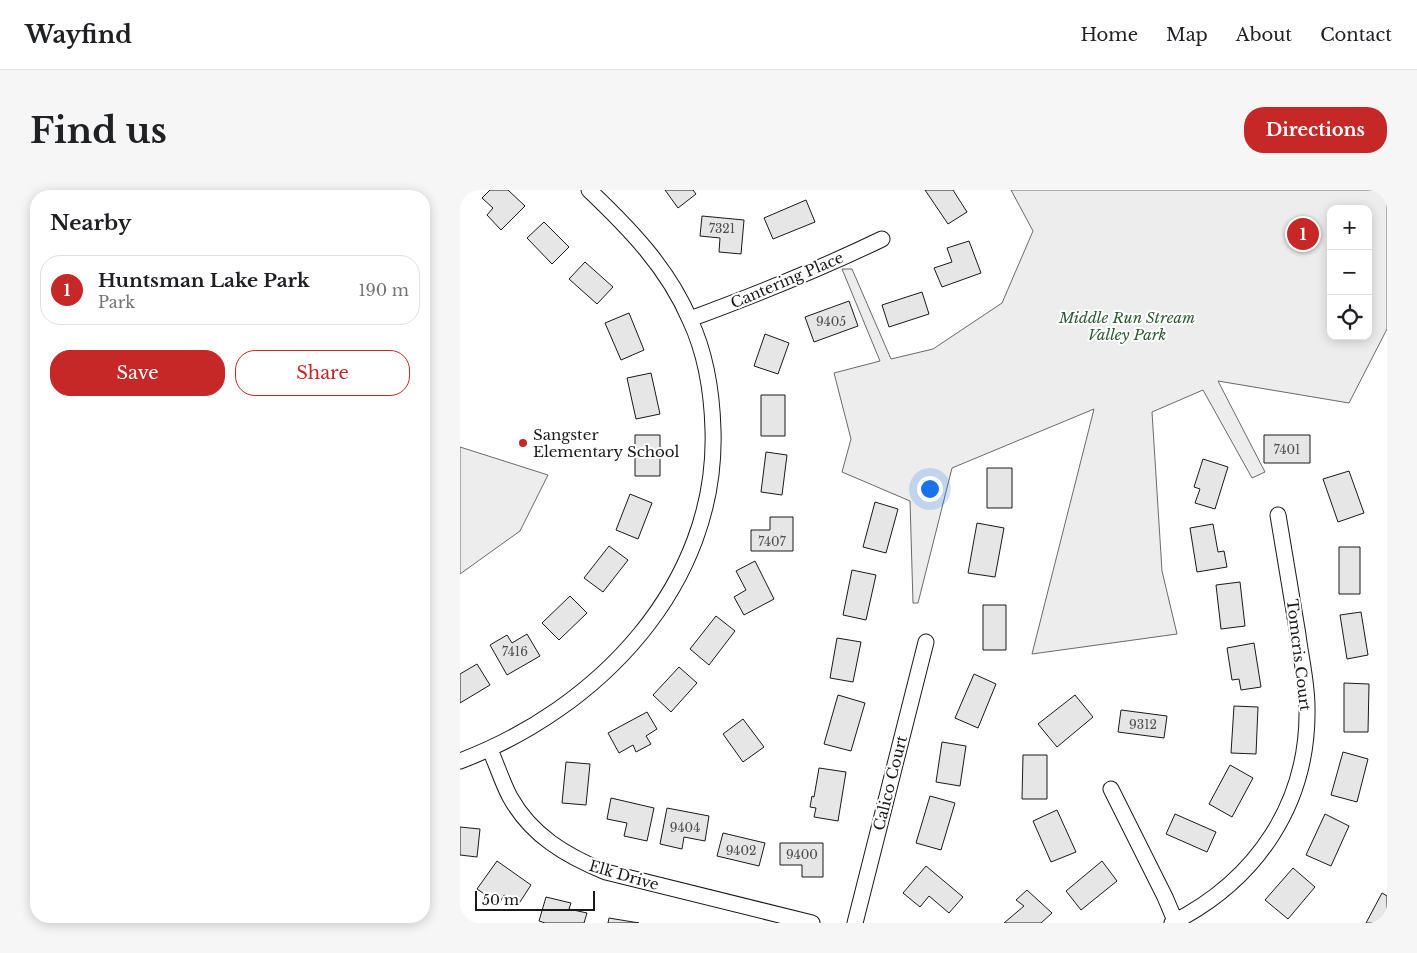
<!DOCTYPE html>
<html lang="en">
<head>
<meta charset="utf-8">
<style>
	:root { --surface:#fff; --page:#f6f6f6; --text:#202124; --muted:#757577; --line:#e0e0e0; --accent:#c62828 }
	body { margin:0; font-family:"Libre Baskerville",serif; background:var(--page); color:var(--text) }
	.controls { position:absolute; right:15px; top:15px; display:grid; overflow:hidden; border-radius:10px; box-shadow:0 2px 12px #0003 }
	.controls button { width:45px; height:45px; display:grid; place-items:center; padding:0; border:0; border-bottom:1px solid var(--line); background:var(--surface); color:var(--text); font:25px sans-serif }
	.scale { position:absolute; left:15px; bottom:12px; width:120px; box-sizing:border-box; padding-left:5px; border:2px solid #1a1a1a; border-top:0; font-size:14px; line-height:18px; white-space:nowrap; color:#1a1a1a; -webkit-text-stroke:4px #fff; paint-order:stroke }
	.you { position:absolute; left:469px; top:298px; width:18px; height:18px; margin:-12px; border:4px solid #fff; border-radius:50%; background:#1a73e8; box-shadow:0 0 0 8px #1a73e833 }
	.badge { display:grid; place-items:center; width:32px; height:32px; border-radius:50%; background:var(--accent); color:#fff; font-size:16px; font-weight:700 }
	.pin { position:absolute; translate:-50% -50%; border:2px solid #fff; box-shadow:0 1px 5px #0006 }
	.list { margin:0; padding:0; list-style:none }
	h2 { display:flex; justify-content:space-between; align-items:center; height:65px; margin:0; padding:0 20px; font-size:21px }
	h2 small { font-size:16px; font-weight:400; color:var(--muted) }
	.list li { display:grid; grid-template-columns:32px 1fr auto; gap:15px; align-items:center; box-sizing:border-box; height:70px; margin:0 10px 10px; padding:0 10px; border:1px solid var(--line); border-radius:20px }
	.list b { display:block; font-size:19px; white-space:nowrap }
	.list p { margin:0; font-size:16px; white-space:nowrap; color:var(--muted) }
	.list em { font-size:16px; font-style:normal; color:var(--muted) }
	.actions { display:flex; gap:10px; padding:15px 20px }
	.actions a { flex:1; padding:11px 0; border:1px solid var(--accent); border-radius:20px; text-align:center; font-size:18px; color:var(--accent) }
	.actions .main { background:var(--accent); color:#fff }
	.icon { flex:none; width:28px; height:28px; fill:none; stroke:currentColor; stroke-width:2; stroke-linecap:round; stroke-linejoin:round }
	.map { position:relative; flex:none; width:927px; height:733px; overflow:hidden; border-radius:20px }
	header { display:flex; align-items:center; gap:30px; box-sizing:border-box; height:70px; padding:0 25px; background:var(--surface); border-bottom:1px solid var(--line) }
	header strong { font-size:24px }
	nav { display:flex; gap:28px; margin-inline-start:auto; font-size:18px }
	.intro { display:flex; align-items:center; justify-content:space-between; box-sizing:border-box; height:120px; padding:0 30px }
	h1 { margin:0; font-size:35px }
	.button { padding:12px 22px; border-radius:20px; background:var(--accent); color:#fff; font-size:18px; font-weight:700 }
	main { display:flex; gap:30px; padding:0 30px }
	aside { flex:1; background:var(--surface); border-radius:20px; box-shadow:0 2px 12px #0003 }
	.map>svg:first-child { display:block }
</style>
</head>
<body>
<header>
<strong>Wayfind</strong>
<nav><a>Home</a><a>Map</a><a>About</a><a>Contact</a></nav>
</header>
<div class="intro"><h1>Find us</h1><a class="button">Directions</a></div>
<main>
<aside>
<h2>Nearby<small></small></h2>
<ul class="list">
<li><span class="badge">1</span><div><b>Huntsman Lake Park</b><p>Park</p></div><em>190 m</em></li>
</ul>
<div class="actions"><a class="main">Save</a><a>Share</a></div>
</aside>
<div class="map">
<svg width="927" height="733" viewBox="0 0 927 733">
	<rect width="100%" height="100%" fill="#fff"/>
	<path fill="#ededed" stroke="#6a6a6a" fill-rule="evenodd" d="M551,0H927V139L889,213L758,191L805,282L792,288L743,200L692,222L702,381L717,444L572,464L634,219L492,278L458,413H453L450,311L382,282L391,249L374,183L420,171L382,79H392L431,169L473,159L542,113L573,41ZM871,19H908V146H871Z
		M0,257L88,285L60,341L0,384Z"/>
	<path fill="#e6e6e6" stroke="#1a1a1a" d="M30,0H48L65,16L41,40L27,25L33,18L22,8Z
		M205,0H233L236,4L218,18Z
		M465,0H493L507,22L488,34Z
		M346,10L355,32L313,49L304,28Z
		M242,26L284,30L281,64L259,62L260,48L240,46Z
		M84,32L109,57L92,74L67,48Z
		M509,51L521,83L482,97L474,78L492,72L487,58Z
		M125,72L153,97L137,114L109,89Z
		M462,102L469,124L429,137L422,115Z
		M389,111L398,136L354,152L345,127Z
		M169,123L184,160L161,170L145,133Z
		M305,144L329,153L318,184L294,176Z
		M191,183L200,224L176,229L167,188Z
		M301,205H325V246H301Z
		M175,245H200V286H175Z
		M804,245H850V273H804Z
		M306,262L327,265L322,305L301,302Z
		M743,269L768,277L755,319L735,313L740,299L734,297Z
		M527,278H552V318H527Z
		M889,281L904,323L878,332L863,289Z
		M170,304L192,313L178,349L156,340Z
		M415,312L438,319L426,363L403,357Z
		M310,327H333V361H291V340H310Z
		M517,333L544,338L535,387L508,383Z
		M753,334L758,362L764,361L767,377L737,382L730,338Z
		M149,356L168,370L143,402L124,388Z
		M879,357H900V404H879Z
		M295,371L314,409L284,425L274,407L286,400L276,381Z
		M392,380L416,385L406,430L383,425Z
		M780,392L785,436L761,439L756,395Z
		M110,406L127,423L99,450L82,433Z
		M523,415H546V460H523Z
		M901,422L908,465L887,469L880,425Z
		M256,426L275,441L249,475L230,459Z
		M67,444L80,466L47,485L30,455L47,445L52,453Z
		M377,448L401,452L393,492L370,488Z
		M794,453L801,497L781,500L779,489L772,490L767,458Z
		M17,474L30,495L0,513V484Z
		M219,477L237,493L211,522L193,505Z
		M514,484L536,494L518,538L495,528Z
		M884,493L909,494L908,542H884Z
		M378,505L405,513L391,561L364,554Z
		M615,505L633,527L597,557L578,534Z
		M774,516L798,517L796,564L771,563Z
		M661,520L707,526L704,548L658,542Z
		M187,522L197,539L186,546L191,554L176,562L173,555L159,563L148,543Z
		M283,529L304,557L283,572L263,544Z
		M482,552L506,556L500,596L476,592Z
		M883,562L908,569L897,612L871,605Z
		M563,565H587V609H562Z
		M106,572L130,574L126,615L102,613Z
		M770,575L793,588L772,627L749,614Z
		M359,578L386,582L378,631L354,627L356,618L350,617L352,606L354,607Z
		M470,606L495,613L481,660L456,653Z
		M151,608L194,618L187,651L164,646L167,633L147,629Z
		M207,618L249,626L245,651L224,647L222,659L200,654Z
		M597,620L616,662L591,672L573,631Z
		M715,624L756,642L747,662L706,644Z
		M865,624L889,636L871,676L846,665Z
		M0,637L20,639L17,667L0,665Z
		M263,643L305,653L299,676L257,666Z
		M320,653H363V687H342V675H320Z
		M37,671L71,695L58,715L44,705L39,714L17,699Z
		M642,671L657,691L621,720L606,701Z
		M466,676L503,707L489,723L469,706L460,717L443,703Z
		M833,678L855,697L828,729L805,710Z
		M567,700L592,723L581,733H544L564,716L556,710Z
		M922,703L927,706V733H906Z
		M86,707L111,713L109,719L127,723L124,733H85L79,731Z
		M149,728L179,733H148Z"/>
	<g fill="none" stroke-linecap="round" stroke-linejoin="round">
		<defs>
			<path id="minor" d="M230,129C295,105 360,79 422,49
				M30,560C37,575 42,592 50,607C71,645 106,666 146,682L352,733
				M0,571C138,519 258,395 253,240C252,203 246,164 230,130C208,78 169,38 129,0
				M651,599L705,707L716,733
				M395,733L466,452
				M712,733C797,690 849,613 847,517C847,493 841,469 838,445C831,405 825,365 818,325"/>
		</defs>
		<use href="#minor" stroke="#1a1a1a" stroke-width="17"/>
		<use href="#minor" stroke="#fff" stroke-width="15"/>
	</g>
	<circle fill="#c62828" stroke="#fff" stroke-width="2" cx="63" cy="253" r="5"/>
	<g text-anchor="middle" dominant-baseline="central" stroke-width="4" stroke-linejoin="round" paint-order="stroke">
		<g font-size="12" fill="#4d4d4d">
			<text x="262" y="38">7321</text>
			<text x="371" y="131">9405</text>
			<text x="827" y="259">7401</text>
			<text x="312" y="351">7407</text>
			<text x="55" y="461">7416</text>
			<text x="683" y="534">9312</text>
			<text x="225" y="637">9404</text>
			<text x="281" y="660">9402</text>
			<text x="342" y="664">9400</text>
		</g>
		<g font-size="15" fill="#1a1a1a" stroke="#fff">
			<text transform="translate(327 90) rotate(-23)">Cantering Place</text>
			<text transform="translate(839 465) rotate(83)">Tomcris Court</text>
			<text transform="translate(430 593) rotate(-76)">Calico Court</text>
			<text transform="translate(164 685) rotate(16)">Elk Drive</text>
		</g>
		<g font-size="15" font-style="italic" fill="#2b5a34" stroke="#fff">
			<text x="667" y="127">Middle Run Stream<tspan x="667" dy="17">Valley Park</tspan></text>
		</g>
		<g font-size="15" fill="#1a1a1a" stroke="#fff" text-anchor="start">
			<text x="73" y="244">Sangster<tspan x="73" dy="17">Elementary School</tspan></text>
		</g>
	</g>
</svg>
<div class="controls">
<button>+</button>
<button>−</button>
<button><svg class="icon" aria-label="locate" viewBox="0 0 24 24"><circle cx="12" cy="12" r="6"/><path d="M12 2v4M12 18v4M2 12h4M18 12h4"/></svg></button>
</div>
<div class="scale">50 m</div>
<div class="you"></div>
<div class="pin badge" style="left:843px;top:44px">1</div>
</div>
</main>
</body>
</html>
